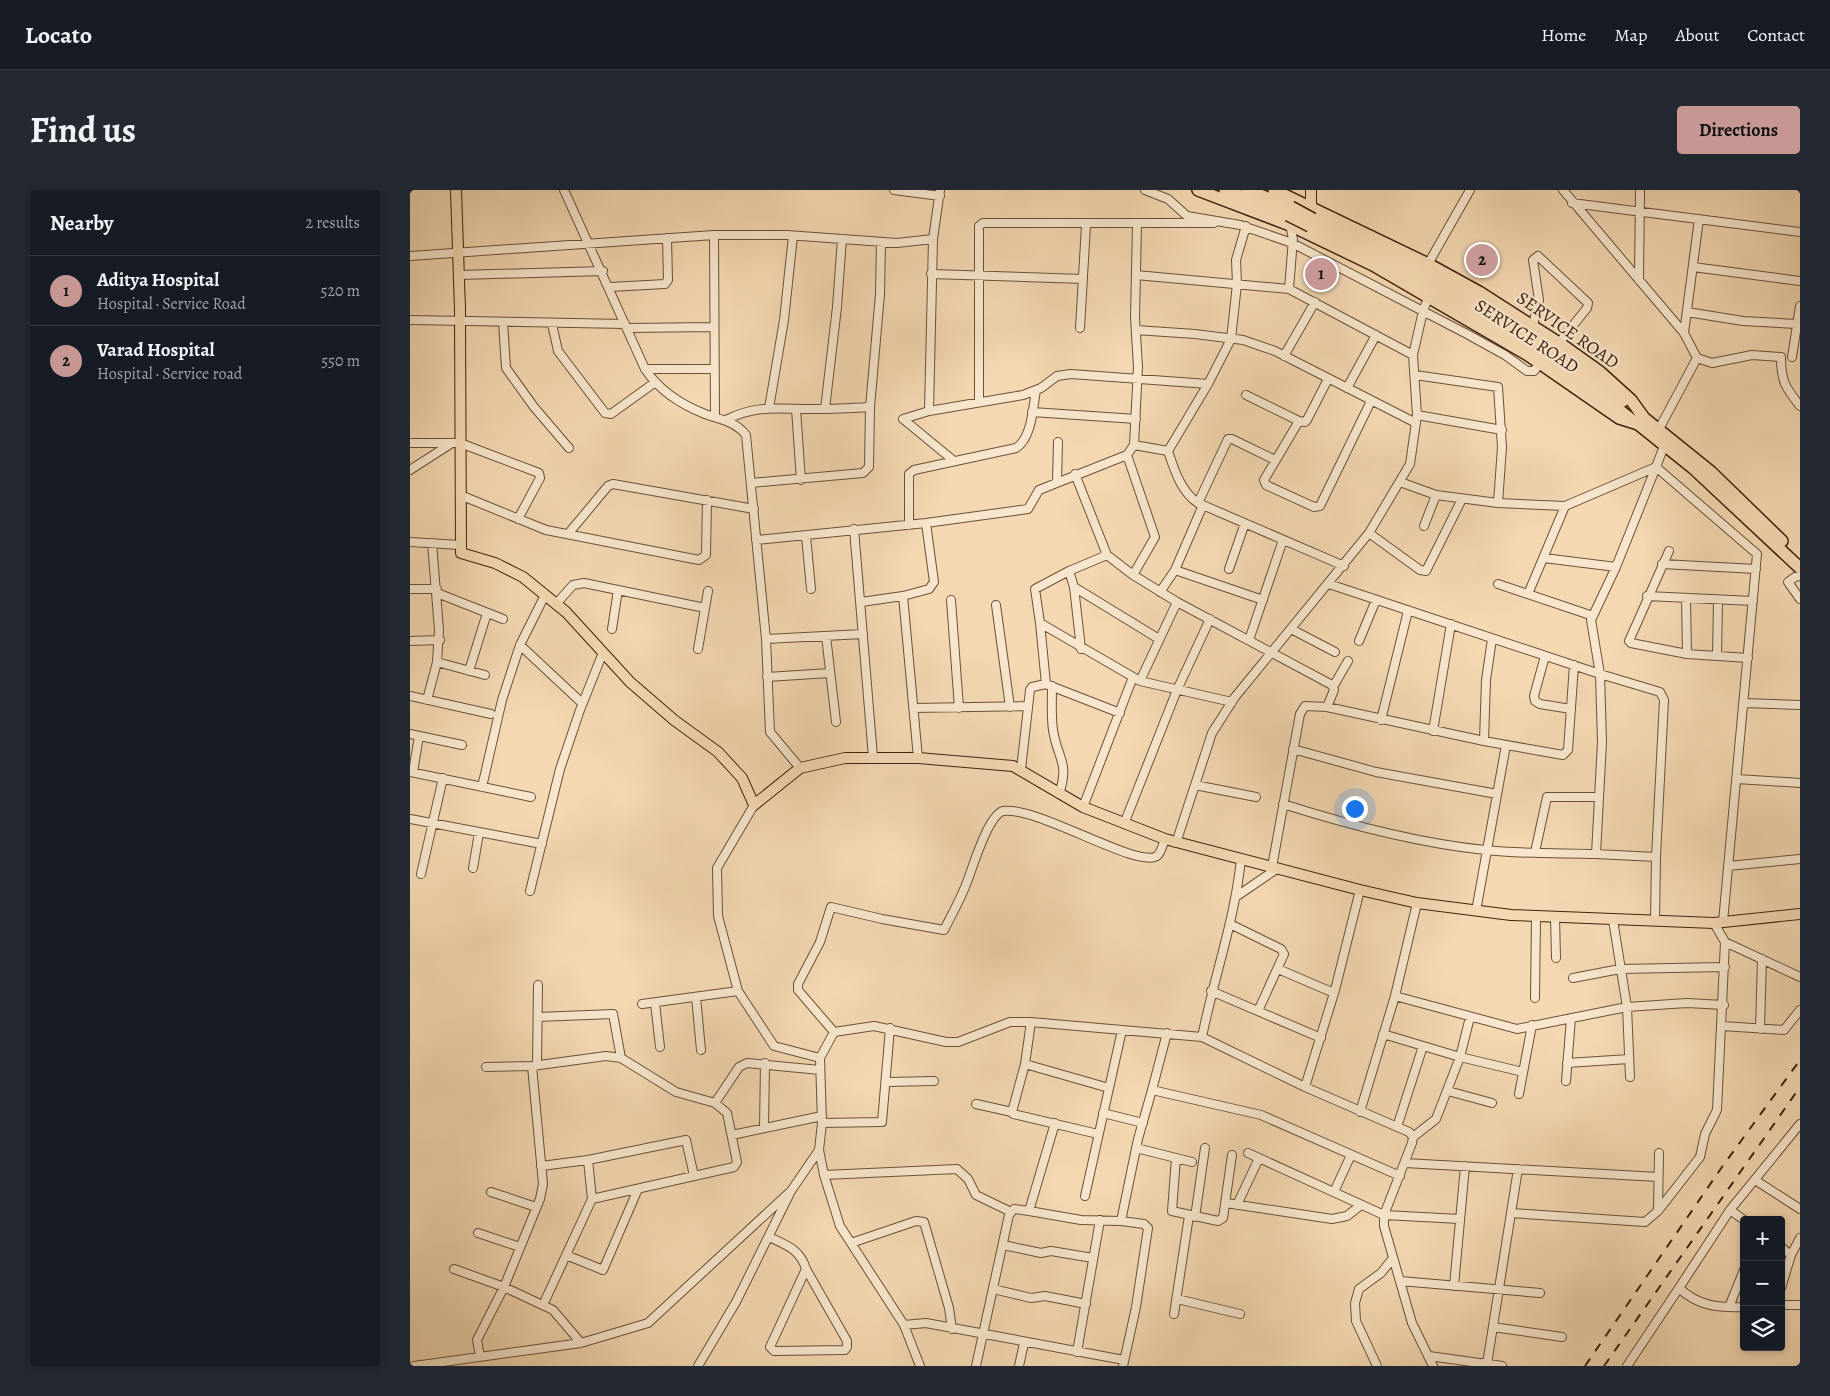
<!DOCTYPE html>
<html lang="en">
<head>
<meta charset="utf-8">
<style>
	:root { --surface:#171b24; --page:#242831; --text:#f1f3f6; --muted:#9ea1a6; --line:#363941; --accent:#c59692 }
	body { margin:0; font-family:Alegreya,serif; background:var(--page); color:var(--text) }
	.controls { position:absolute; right:15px; bottom:15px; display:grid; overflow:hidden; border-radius:5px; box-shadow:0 2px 8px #0003 }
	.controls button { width:45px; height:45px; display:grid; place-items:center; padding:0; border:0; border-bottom:1px solid var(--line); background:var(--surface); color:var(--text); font:25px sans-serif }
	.you { position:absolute; left:944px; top:618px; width:18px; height:18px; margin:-12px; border:4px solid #fff; border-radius:50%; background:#1a73e8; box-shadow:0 0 0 8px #1a73e833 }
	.badge { display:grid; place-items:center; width:32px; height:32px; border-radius:50%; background:var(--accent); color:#111; font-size:16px; font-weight:700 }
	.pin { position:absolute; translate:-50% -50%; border:2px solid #fff; box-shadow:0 1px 5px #0006 }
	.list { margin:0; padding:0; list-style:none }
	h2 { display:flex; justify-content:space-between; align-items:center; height:65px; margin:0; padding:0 20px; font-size:21px }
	h2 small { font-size:16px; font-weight:400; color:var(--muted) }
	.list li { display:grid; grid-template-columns:32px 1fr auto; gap:15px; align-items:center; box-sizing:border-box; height:70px; padding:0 20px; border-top:1px solid var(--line) }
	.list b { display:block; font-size:19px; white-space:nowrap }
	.list p { margin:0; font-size:16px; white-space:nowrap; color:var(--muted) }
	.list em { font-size:16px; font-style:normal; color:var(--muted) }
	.icon { flex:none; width:28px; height:28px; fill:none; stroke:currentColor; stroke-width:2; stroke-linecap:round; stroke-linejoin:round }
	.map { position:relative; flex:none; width:1390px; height:1176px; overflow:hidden; border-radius:5px }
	header { display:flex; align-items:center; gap:30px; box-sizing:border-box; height:70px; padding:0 25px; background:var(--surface); border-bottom:1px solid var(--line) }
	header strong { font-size:24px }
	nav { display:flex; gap:28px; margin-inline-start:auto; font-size:18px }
	.intro { display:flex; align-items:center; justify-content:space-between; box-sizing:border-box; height:120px; padding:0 30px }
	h1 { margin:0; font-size:35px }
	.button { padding:12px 22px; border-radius:5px; background:var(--accent); color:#111; font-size:18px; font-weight:700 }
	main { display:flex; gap:30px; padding:0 30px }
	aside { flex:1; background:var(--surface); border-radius:5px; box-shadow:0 2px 8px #0003 }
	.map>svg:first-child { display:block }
</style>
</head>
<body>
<header>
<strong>Locato</strong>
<nav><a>Home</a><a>Map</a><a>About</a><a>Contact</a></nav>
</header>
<div class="intro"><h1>Find us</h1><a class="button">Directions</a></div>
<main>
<aside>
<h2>Nearby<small>2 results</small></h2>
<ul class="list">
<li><span class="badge">1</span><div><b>Aditya Hospital</b><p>Hospital · Service Road</p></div><em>520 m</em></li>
<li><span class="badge">2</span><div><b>Varad Hospital</b><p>Hospital · Service road</p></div><em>550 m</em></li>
</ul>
</aside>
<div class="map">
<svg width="1390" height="1176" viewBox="0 0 1390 1176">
	<rect width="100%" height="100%" fill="#f3d8b2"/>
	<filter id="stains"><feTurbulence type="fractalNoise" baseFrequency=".004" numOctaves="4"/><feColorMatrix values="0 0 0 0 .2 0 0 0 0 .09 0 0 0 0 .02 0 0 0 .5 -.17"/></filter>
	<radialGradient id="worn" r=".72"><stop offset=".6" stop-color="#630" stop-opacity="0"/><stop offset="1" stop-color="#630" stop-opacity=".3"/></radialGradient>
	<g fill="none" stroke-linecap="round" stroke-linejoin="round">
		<defs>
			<path id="minor" d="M154,0L235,179C249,200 272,215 295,224C311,230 325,231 336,245L356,449L360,542L390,578
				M484,0L530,6
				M530,0L523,49L519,221L493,229L544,271
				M735,0L758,9L777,26L830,35L882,53L1057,144L1095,165L1117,181H1124L1130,173
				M1153,0L1274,143L1287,168L1302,173L1342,165L1371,167C1371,191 1375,197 1390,216
				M1162,13L1390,42
				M727,34L725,128L728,177L724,255L758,261C764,279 771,302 788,313L934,376
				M304,45L305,227
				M0,66L304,45H377L487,53L523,49
				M1018,74L1060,0
				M1283,77L1390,91
				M521,84L673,89
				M49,85L193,81
				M726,85L879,99L1003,165
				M1229,90L1230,0
				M200,97L255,94L258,90L257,48
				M879,99L883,49L880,35
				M1277,122L1333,131L1387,134
				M0,130L215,134
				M93,132L96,178L124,217L159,258
				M142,134L148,161L195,223L201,224L244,193
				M1123,135L1129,110L1123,70L1128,66L1178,113L1177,118L1149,153
				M217,138L304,137
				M670,138L676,35
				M726,140L785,144L833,150L865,161L1006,233
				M1274,143L1289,29
				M874,166L905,112
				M1382,167L1390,116
				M235,179H304
				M1005,185L1088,197L1092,257L1088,313L1155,316
				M918,189L897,230L895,232L889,231L854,290L856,295L904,317L910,316L961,211
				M937,198L966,145
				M836,205L889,231
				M569,212V36L573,33H804
				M359,218L374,130L383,46
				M386,219L391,290
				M415,219L427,117L432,49
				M519,221L613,205L631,198L647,186L661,184L798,194
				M622,222L726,229
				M1007,225L1092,240
				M316,230C349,213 373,220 408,219C425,219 443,218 460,217
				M1249,239L1287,168
				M0,253H50L129,283L130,288L108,329
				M1254,256L1246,277L1347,364L1313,732
				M758,261L798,194L821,149L827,94L826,70L836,36
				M717,265L745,347L723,385
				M0,280L42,253
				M665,284L697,365L723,385L767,412L922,495L924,500L917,517
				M647,292L648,252
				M990,292L1026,305L1088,313
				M341,293L453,283L459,277L460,217L470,104L471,52
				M50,305L136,340L289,370L296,365L297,310
				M788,313L818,249H822L865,270
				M499,335V284L504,280L606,258C622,248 623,217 626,200
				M1014,336L1026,305
				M444,339L463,567
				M959,343L1010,380L1016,381L1052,309
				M158,344L198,296L203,294L344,319
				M396,346L401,399
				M346,350L516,333L618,319L629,300L717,265L724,255
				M0,352L50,355
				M1259,361L1219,451L1221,453L1277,464L1338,468
				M697,365L659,381L625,399L630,433L730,491L822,512
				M1134,368L1206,377
				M1252,374L1346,379
				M819,379L835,333
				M765,380L853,410
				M659,381L664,397L749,449
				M1390,386L1385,387L1378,392L1390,409
				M919,394L1190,484L1250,502L1254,510L1246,667
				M1088,394L1183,426
				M664,397L671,459
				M0,399H27
				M750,402L765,380L793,315
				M27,403L93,429
				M1118,404L1155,316L1246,277
				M1237,406L1343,411
				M1276,408L1277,464
				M541,410L549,518
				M451,412L493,406
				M146,414L163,395L174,393L295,418
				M586,415L600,517
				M202,439L208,400
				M881,439L925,462
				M416,446L426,532
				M356,449L453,444
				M839,450L873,350
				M0,451L30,450
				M949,451L966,410
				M110,455L172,513
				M288,459L298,401
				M1135,466L1124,506L1125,511L1130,514L1161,519
				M1307,466L1308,410
				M27,472L75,485
				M59,481L77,423
				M357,487L420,483
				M730,491L767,412
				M638,495L710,523
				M642,496C642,510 641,526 643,540C647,568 660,572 649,604
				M923,497L938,471
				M0,506L81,524
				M17,510L27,472L29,440L22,353
				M1334,513L1390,515
				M503,518L618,516
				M971,530L998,421
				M1023,541L1041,434
				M0,544L52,555
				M1074,551L1076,490L1082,449
				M883,559L966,582L1087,604
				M508,568L493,406L519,399L524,392L516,333
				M611,579L620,500L622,497L636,494L630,433
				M0,582L121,607
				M3,582L9,546
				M1327,589L1390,593
				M785,595L846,607
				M72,597L92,510L110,455L135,405
				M873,614C939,635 1006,653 1075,660C1111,664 1149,663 1186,664
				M344,615L307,678L308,726L328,801L364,856L410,868L412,933L409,960L414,985L430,1036L494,1135L510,1176
				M673,617L723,487
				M0,629L132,654
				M714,634L767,500L800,429
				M766,653L802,543L825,507L959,343L1000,274L1007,225L1003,165L1013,121L1019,106
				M1125,662L1137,607H1189
				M1318,676L1390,669
				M862,677L890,524L895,516L917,517L1074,551L1153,565L1158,560L1164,475
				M63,678L69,643
				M11,684L33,588
				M120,701L150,579L170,520L192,465
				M827,706L868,678
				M1066,721L1096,555
				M1145,727L1146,768
				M1203,730L1217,817L1220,887
				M1245,731L1246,667L1186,664L1192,552L1190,484L1181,430L1206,377L1246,277
				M1304,733L1315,752L1390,787
				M820,734L871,759L874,764L848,821
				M868,779L924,803
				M1163,788L1210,779L1315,777
				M801,801L911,848
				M985,806L1107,839L1217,817L1277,813L1314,815
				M286,807L291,860
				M1125,808L1126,726
				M245,813L250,857
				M232,814L328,801
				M128,827L203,824L211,868
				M1312,836L1374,840L1390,820
				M1350,839L1352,769
				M424,842L388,800V794L410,752L421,717L472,729L534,740C541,726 549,712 555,697C562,681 577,626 593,621C628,616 727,679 747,666C751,663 753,654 755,649
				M973,844L1050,867L1060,827
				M792,847C804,787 825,729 831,669
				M410,868L424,842L464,836L536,852H548L600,832H621L792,847L895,897L999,942L1003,947L1002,953L974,1025V1036L1002,1133L1023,1176
				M1157,873L1219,869
				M615,874L621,832
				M127,875L128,795
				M76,877L122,876L196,866L211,868L266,902L305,913L317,923L327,972L324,977L182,1009
				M1156,891L1161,828
				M477,892L524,891
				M895,897L925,800L950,700
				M742,900L757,843
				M1038,901L1082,913
				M1109,904L1122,835
				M305,913L329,877L337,873L410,880
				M566,914L602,922
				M950,922L985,806L1007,713
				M693,923L733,933
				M412,933L472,932L480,838
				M987,937L1013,856
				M354,938L355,873
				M688,944L603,924L602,922L615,874L699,898
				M322,945L412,926
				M1003,947L1026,929L1050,867L1113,882
				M726,958L782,972
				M838,963L974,1025L1050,1029
				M766,968L762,1021L808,1031L813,1028L822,965
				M995,973L1248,987
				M131,976L178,970L276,950L284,986
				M414,985L547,979L558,989L566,1005L601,1022
				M1345,990L1390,1019
				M81,1002L126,1017
				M924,1002L941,965
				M675,1006L712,840
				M816,1013L922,1029L937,1026L951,1015
				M827,1015L849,968
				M1320,1020L1334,1030
				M619,1021L671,1030L711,1031
				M1248,1021L1290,967L1295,944L1307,920L1315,752
				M1101,1023L1235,1032L1248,1021L1249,963
				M785,1027L795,958
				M68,1043L110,1057
				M359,1047C376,1055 390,1059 396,1079L437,1151V1157L435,1160L364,1161L360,1157L396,1079
				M441,1053L506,1031L514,1032L539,1118L542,1139
				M593,1055L631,1063L641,1061L683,1068
				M1371,1057L1381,1065L1371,1098
				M156,1065L193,1080L228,999
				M1381,1065L1390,1048
				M44,1079L94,1097L143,1120L171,1153
				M990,1091L1130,1103
				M1044,1096L1055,976
				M1269,1098L1320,1020L1390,934
				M583,1099L621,1108L635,1106L676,1114
				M767,1109L830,1124
				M133,1115L182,1009L178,970
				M1371,1115H1390
				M1319,1117L1334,1080
				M764,1124L779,1026
				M494,1135L516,1133L714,1170
				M1083,1137L1152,1147
				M667,1162L690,1030
				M1019,1166L1069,1173
				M70,1167L67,1150L94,1097L130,1009L133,994L122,876
				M1072,1173L1092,1176
				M1077,1174L1108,979
				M4,1176L171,1153L238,1133L381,1001
				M288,1176L326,1112L381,1001L409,960
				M566,1176L599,1025L604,1019L619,1021L645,933
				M609,1176L614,1153
				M713,1176L726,1117L738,1038L734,1034L711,1031L728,949L742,900L851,925L990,986
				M967,1176L946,1131L945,1113L949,1099L971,1083L983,1068
				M1217,1176L1269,1098C1288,1116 1308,1118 1334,1117"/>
			<path id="major" d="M46,0L50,120L51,363L85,373L113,387L156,422L220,492L264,530L308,562L332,588L344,615L390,578L435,568H508L603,576L673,617L755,649L950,700L1007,713L1101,725L1304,733L1390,724
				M897,23L901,16V0"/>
			<path id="highway" d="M788,0L880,35L963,75L1118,165L1209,228L1228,234L1283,278L1390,378
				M815,0L878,25
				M837,0L881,17
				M864,0L1018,74L1069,102L1155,157L1190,182L1221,210L1234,228L1301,282L1372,351
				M903,29L1026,88L1167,176L1213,211
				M905,39C1019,93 1123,150 1222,230"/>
		</defs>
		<use href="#minor" stroke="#6b5038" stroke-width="10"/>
		<use href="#major" stroke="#3e2210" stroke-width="12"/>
		<use href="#highway" stroke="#3e2210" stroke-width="14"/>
		<use href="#minor" stroke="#f7e6cd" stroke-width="8"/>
		<use href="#major" stroke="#f3d8b2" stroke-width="10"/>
		<use href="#highway" stroke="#f3d8b2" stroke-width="11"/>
		<path stroke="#3e2210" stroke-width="2" stroke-dasharray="9 9" stroke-linecap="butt" d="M1175,1176L1312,977L1390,870
			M1194,1176L1390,897"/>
		<defs>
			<path id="highway-bridge" d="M881,17L903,29
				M878,25L900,36"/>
		</defs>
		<use href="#highway-bridge" stroke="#3e2210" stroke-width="14" stroke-linecap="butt"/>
		<use href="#highway-bridge" stroke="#f3d8b2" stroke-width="11"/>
	</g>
	<g text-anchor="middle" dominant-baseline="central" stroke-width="4.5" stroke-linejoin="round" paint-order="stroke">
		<g font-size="18" fill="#3e2210" stroke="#f7e6cd">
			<text transform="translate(1158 140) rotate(35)">SERVICE ROAD</text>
			<text transform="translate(1117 146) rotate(33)">SERVICE ROAD</text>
		</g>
	</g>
	<rect width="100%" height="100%" filter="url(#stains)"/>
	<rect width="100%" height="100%" fill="url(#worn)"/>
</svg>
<div class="controls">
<button>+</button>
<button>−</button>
<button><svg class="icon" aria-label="layers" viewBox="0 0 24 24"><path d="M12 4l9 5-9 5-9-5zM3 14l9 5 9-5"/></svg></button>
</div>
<div class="you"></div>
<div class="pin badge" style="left:911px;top:84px">1</div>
<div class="pin badge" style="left:1072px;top:70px">2</div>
</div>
</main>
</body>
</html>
